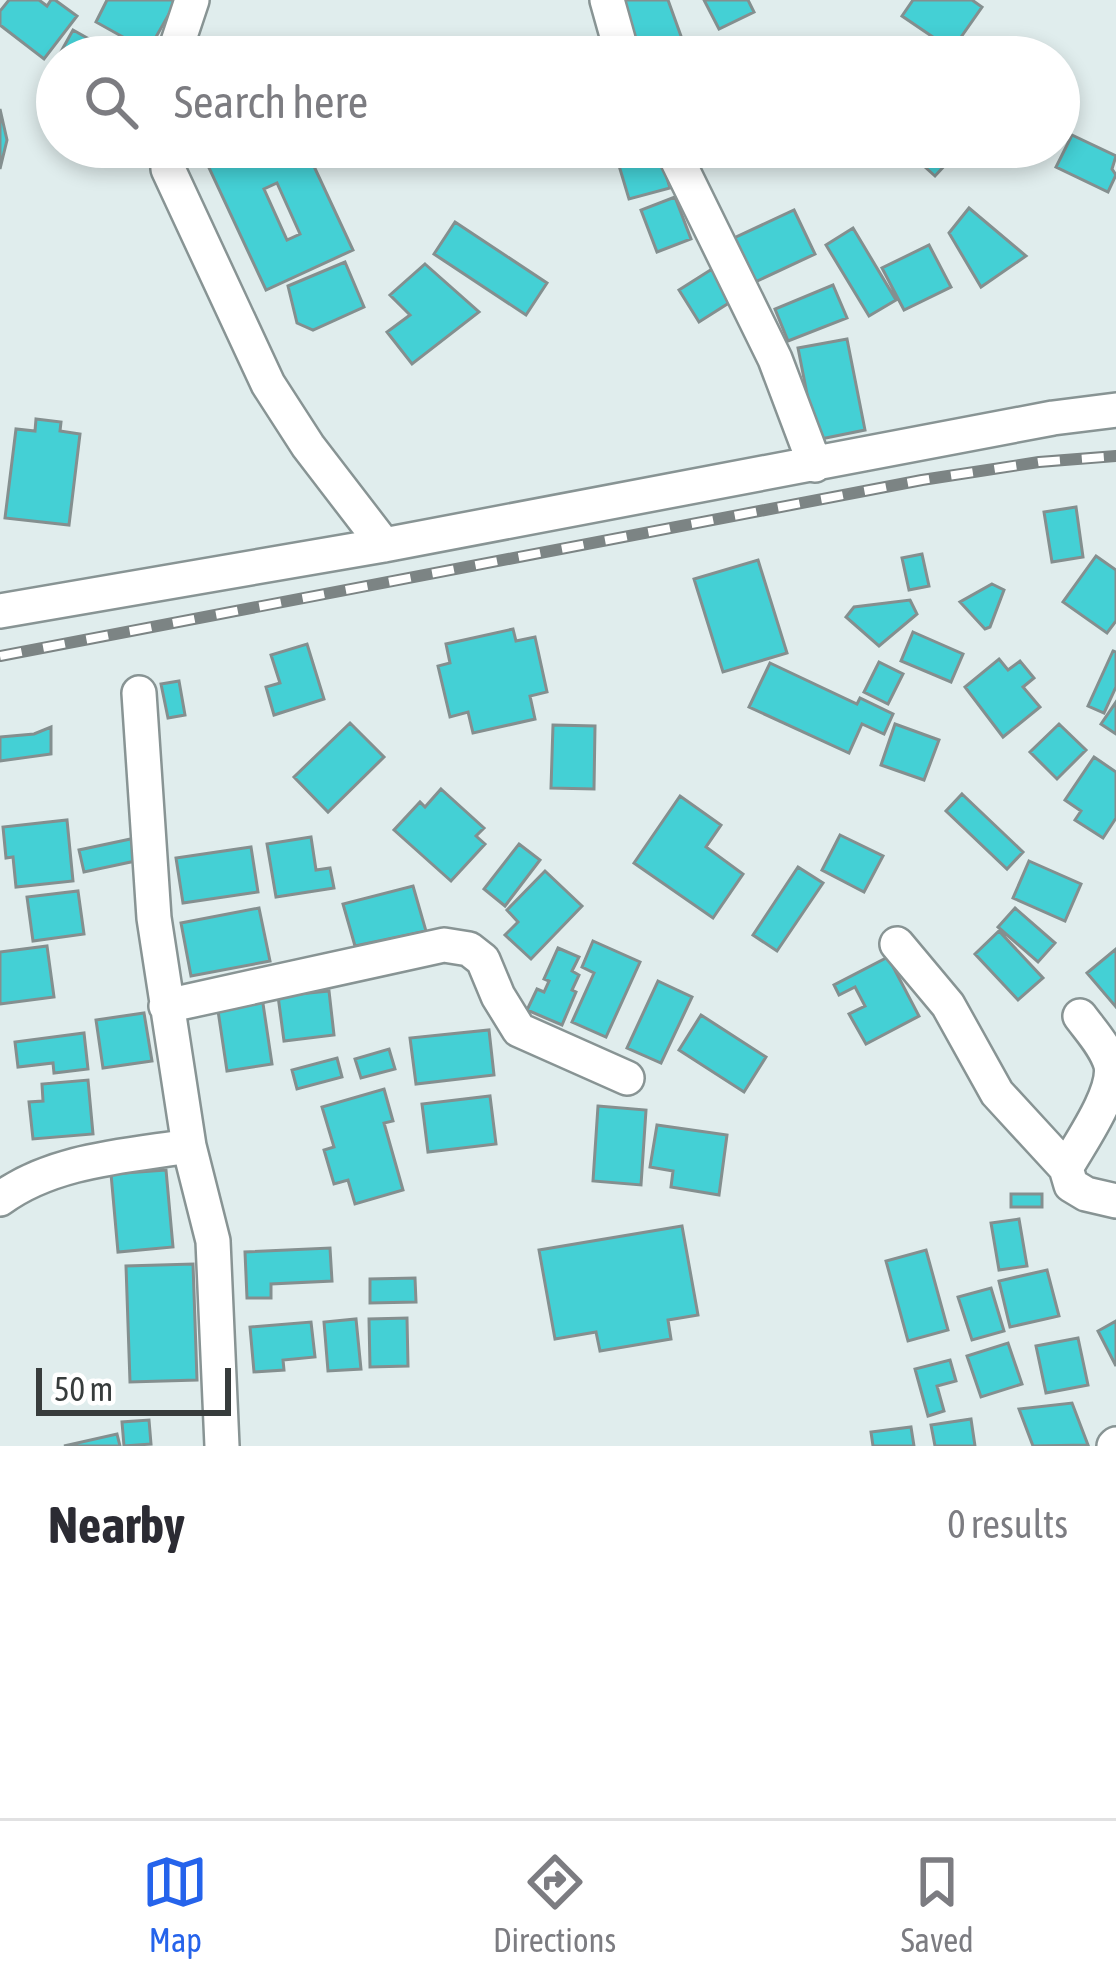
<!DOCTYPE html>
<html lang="en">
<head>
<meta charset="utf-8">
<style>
	:root { --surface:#fff; --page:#f7f7f7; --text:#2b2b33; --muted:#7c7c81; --line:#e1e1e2; --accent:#2563eb }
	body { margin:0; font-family:"Asap Condensed",sans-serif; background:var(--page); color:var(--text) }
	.scale { position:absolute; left:36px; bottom:30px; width:195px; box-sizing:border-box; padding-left:12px; border:6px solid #373c3c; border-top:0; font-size:33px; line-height:42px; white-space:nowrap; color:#373c3c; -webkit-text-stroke:9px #fff; paint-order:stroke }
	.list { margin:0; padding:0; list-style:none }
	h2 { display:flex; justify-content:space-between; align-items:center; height:156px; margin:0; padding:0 48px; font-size:51px }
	h2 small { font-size:39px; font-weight:400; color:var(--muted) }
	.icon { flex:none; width:66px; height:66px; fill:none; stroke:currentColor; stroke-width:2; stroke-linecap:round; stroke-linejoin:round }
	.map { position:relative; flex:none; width:1116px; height:1446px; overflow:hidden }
	.search { position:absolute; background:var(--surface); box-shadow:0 6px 18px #0003; left:36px; right:36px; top:36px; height:132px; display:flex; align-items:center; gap:30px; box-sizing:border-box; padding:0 42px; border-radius:66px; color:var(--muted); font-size:45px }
	.sheet { height:372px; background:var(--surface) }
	nav { display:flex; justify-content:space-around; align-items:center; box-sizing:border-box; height:168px; border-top:3px solid var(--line); background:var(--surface); font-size:33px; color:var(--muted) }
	nav a { display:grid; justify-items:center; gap:6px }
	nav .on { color:var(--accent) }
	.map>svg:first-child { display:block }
</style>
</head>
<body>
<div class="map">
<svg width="1116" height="1446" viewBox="0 0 1116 1446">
	<rect width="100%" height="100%" fill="#e0eded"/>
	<path fill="#44d0d5" stroke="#848f8f" stroke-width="3" fill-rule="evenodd" d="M9,0H39L47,6L51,0H55L77,16L44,59L0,25V11Z
		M107,0H177L148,51L96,22Z
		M618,0H668L681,36L637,52Z
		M704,0H748L754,12L719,29Z
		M913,0H972L982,7L952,50L902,16Z
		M73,30L121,57H58Z
		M312,40L380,47L379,57H311Z
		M1059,74L1073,85L1059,102Z
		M0,109L7,140L0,169Z
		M1072,135L1116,156L1112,169L1116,175L1108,192L1056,167Z
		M305,147L353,250L266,290L203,155L218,147ZM277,183L300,234L287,240L264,189Z
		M508,147H535L513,157Z
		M658,147L670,188L629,199L617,159Z
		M926,147H962L935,176L915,158Z
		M675,197L691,239L657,252L641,210Z
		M969,208L1026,256L981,287L949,233Z
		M794,210L815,254L755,282L734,238Z
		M455,222L547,283L526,315L434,254Z
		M853,228L896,300L869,316L826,245Z
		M929,245L951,287L904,310L882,268Z
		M345,262L364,307L313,330L297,323L288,286Z
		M425,264L479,312L412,364L387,332L410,315L390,295Z
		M712,269L732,301L699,322L679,290Z
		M833,285L847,318L788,341L775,309Z
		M847,339L865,430L816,440L798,348Z
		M36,419L61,422L60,431L80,434L69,525L5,518L16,429L35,431Z
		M1076,507L1083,557L1052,562L1044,512Z
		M922,554L929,586L909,590L902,558Z
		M1096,556L1116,570V621L1107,633L1063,602Z
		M758,560L787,653L723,672L694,579Z
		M992,584L1004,590L990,627L985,629L960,602Z
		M910,600L917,614L879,646L846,617L854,607Z
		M513,629L516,641L535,637L547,692L530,696L535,719L473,733L468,712L450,717L438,666L450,663L446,644Z
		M913,632L963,654L951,682L901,661Z
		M307,644L324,699L274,715L266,687L280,683L271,655Z
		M1113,651L1116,652V687L1104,713L1088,706Z
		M999,659L1008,670L1020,661L1034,678L1023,687L1040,707L1003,737L965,687Z
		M879,662L903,674L888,704L864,692Z
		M770,663L857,704L860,698L893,714L884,734L862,724L849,753L749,707Z
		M179,681L185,715L168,718L161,684Z
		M1116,702V734L1101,724Z
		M350,723L384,757L328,812L294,777Z
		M895,724L939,740L924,780L881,765Z
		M1059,724L1086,750L1057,779L1030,752Z
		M553,725L595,726L594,789L551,788Z
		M51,727V754L0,761V737L34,734Z
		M1094,757L1116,772V818L1103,838L1075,820L1081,811L1065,800Z
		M441,789L484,828L476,836L485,844L451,881L394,830L420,802L425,807Z
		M962,794L1023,852L1007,869L946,811Z
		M680,796L721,825L706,847L743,874L713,918L634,863Z
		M67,820L73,881L16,887L13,857L6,858L3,827Z
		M840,835L883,856L864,892L822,870Z
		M311,837L316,870L330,868L334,888L276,897L267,844Z
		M135,838L140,860L84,872L79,850Z
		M519,844L540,860L505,906L484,889Z
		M251,847L258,892L183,903L176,858Z
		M1029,861L1081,884L1065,921L1013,898Z
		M798,867L823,883L777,951L753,935Z
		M545,871L582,906L531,959L505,935L518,922L507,910Z
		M413,886L426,931L355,946L343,904Z
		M78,891L84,934L33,941L27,897Z
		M259,908L270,961L191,976L181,923Z
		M1015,908L1055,943L1038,962L998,927Z
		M999,931L1043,978L1018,1000L975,954Z
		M593,941L640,962L606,1037L572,1022L594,973L582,967Z
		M47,946L54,997L0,1004V952Z
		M558,948L579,957L572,971L579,975L572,990L576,992L562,1025L527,1010L537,989L544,992L549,981L544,979Z
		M1116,949V1007L1087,973Z
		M888,957L919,1016L866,1044L849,1014L865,1006L855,987L839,995L834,985Z
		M658,981L692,997L661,1063L627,1048Z
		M329,991L334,1035L284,1041L278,996Z
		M262,997L272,1064L227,1071L217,1004Z
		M144,1013L152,1061L103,1068L96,1020Z
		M701,1015L766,1057L744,1092L679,1050Z
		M489,1030L494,1075L416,1084L410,1038Z
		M84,1033L88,1069L54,1073L53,1063L18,1067L15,1042Z
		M389,1049L395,1069L361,1078L355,1059Z
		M337,1058L342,1077L297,1089L292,1070Z
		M88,1080L93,1134L33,1139L29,1102L43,1101L42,1084Z
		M384,1089L393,1121L384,1123L403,1190L355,1204L348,1180L334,1184L324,1150L334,1147L322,1107Z
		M490,1096L496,1144L428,1152L422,1104Z
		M598,1106L646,1110L641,1185L593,1181Z
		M657,1125L727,1135L719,1195L671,1187L673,1171L650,1167Z
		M166,1170L173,1247L118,1252L111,1174Z
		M1011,1194H1042V1207H1011Z
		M1019,1219L1027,1266L999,1270L991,1223Z
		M682,1226L698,1315L668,1320L671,1339L600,1351L596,1332L555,1339L539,1250Z
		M330,1248L332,1281L271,1284V1298H247L245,1252Z
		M926,1250L948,1330L908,1341L886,1261Z
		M193,1264L197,1380L130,1382L126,1266Z
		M1047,1270L1059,1316L1010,1327L999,1281Z
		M415,1278L416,1302L370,1303V1279Z
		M991,1288L1004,1331L972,1340L958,1297Z
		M407,1318L408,1366L370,1367L369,1319Z
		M356,1319L361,1369L328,1371L324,1322Z
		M1116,1321V1366L1098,1331Z
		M311,1322L315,1357L283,1360L284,1370L254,1372L250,1327Z
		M1078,1338L1088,1385L1046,1393L1036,1346Z
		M1008,1343L1022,1384L981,1397L967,1356Z
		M950,1360L956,1381L937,1386L944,1411L928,1416L915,1369Z
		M1072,1403L1088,1445L1033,1446L1019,1409Z
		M971,1419L975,1446H935L931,1425Z
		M149,1420L151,1444L124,1446L122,1422Z
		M911,1427L914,1446H873L871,1432Z
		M117,1434L120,1446H64Z"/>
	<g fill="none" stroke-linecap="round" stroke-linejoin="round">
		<defs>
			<path id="minor" d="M607,0L623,57
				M173,57L192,0
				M167,147L168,169L268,384L308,446L384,545
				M671,147L775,359L815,465
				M0,611L384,545L1053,418L1116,410
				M139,693L154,918L189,1146L213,1241L222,1446
				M897,944L948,1005L997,1093L1066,1168
				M166,1006L444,945L469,949L483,960L498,996L519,1030L627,1078
				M1080,1016C1091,1031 1106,1047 1111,1065C1116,1093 1080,1143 1066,1168L1071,1185L1086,1194L1116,1201
				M0,1199C53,1160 126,1156 189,1146
				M1114,1446L1116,1444"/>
		</defs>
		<use href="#minor" stroke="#889494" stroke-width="38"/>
		<use href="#minor" stroke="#fff" stroke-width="33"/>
		<defs>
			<path id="rail" d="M0,656L922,480L1039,462L1116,456"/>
		</defs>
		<use href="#rail" stroke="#7c8484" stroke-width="12"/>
		<use href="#rail" stroke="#fff" stroke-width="8" stroke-dasharray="22" stroke-linecap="butt"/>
	</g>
</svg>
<div class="scale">50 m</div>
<div class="search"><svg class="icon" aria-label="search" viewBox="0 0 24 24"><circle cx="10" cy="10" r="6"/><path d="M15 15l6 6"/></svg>Search here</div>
</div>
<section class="sheet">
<h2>Nearby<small>0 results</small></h2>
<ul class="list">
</ul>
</section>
<nav>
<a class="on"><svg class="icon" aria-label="map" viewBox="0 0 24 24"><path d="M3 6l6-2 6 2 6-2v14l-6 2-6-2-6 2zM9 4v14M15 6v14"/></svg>Map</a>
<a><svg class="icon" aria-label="directions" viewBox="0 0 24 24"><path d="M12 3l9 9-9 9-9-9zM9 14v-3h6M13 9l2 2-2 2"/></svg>Directions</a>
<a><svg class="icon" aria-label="saved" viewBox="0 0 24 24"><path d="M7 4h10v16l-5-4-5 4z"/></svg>Saved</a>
</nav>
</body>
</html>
